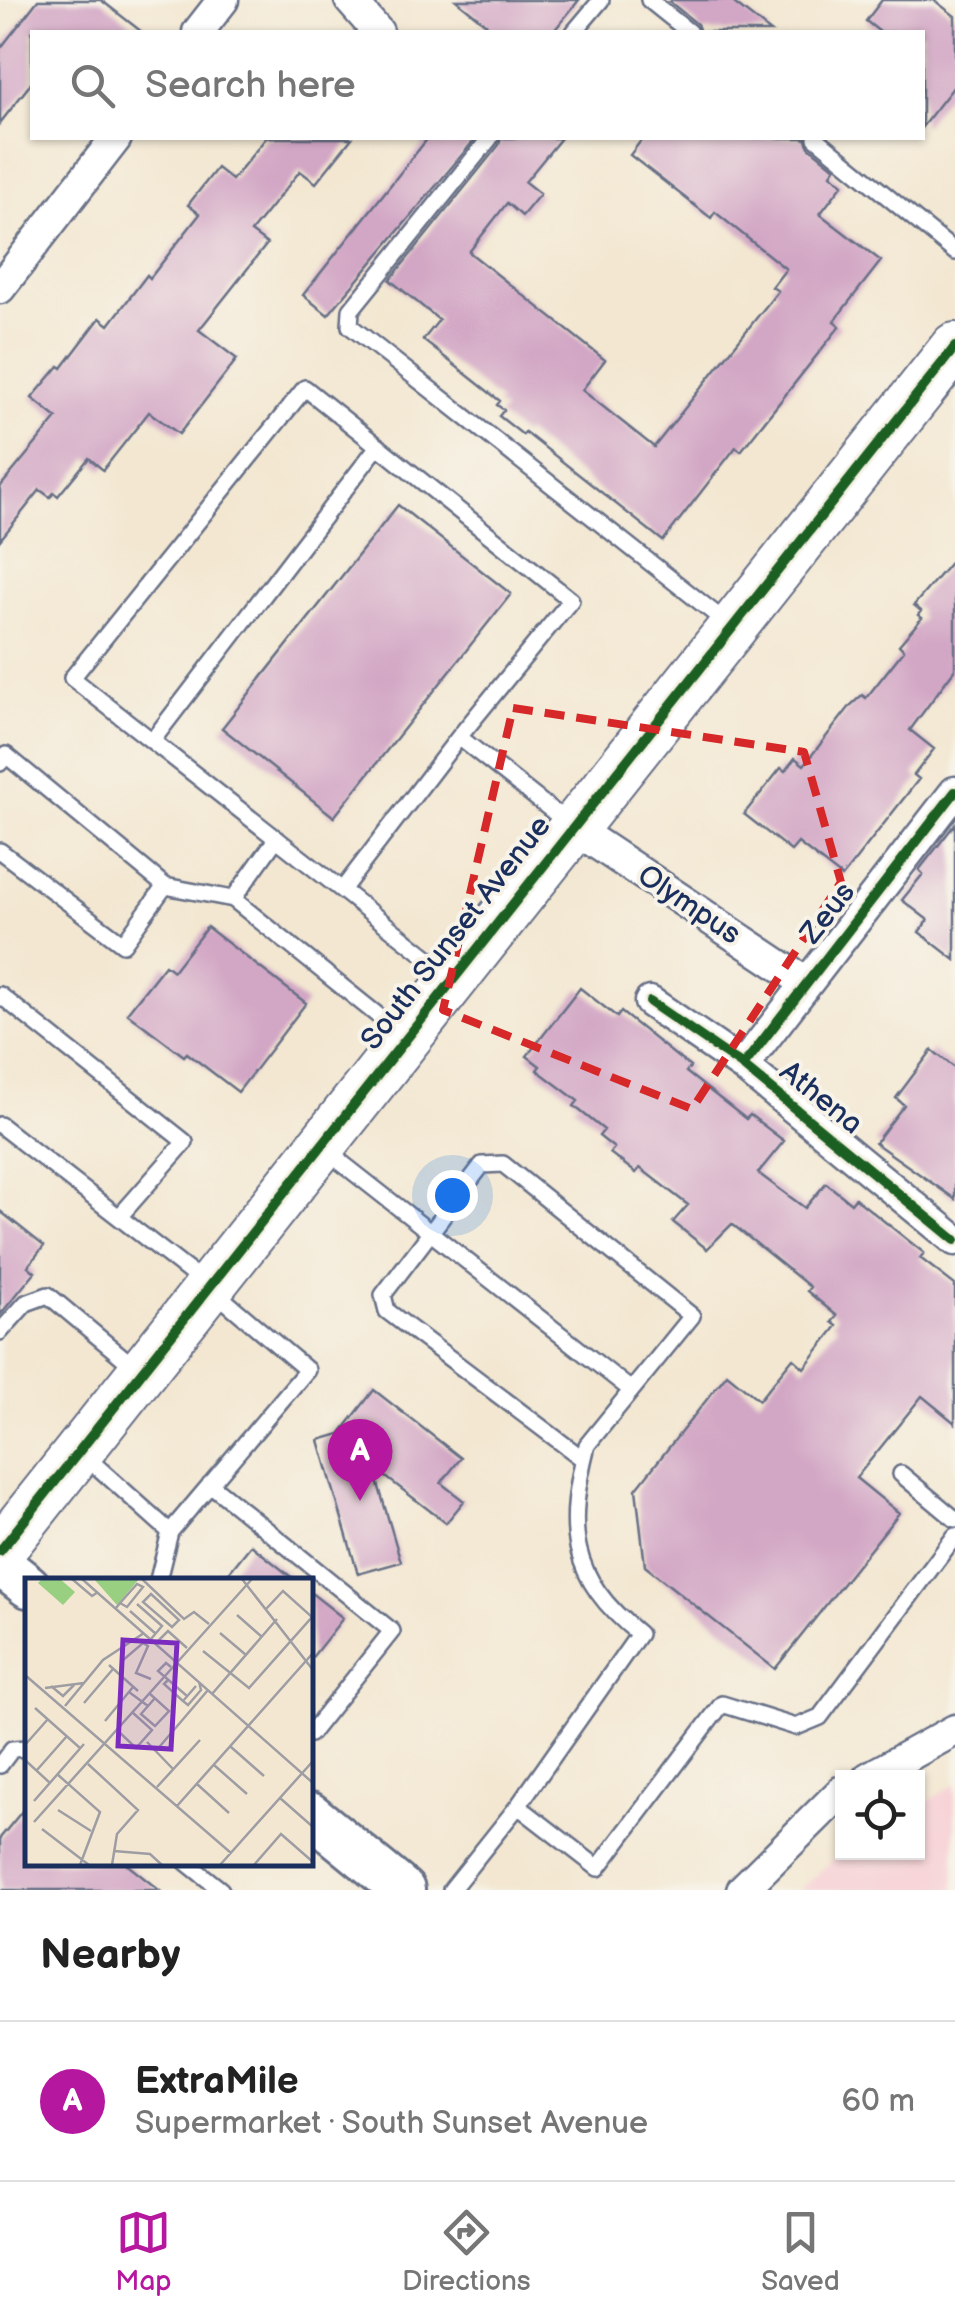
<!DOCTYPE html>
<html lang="en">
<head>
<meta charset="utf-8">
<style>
	:root { --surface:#fff; --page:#f2f2f2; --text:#222; --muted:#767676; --line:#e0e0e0; --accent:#b5179e }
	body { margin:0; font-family:"Balsamiq Sans",sans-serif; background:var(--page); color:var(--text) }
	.controls { position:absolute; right:30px; bottom:30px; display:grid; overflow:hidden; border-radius:0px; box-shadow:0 2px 8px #0004 }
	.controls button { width:90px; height:90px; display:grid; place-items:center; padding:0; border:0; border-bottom:2px solid var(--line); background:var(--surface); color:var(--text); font:50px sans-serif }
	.you { position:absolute; left:452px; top:1195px; width:35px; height:35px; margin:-25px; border:8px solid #fff; border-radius:50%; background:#1a73e8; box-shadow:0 0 0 15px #1a73e833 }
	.badge { display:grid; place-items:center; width:65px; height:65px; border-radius:50%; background:var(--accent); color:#fff; font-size:32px; font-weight:700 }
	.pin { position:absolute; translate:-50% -82px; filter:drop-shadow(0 2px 5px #0008) }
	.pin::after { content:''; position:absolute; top:52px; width:35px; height:30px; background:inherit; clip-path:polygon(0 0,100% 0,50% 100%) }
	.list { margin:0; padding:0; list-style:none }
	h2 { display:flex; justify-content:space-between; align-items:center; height:130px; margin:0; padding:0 40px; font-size:42px }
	h2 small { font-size:32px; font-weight:400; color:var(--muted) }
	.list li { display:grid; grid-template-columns:65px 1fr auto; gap:30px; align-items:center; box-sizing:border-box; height:160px; padding:0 40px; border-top:2px solid var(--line) }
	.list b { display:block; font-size:38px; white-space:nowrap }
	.list p { margin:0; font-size:32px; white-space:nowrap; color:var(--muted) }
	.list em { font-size:32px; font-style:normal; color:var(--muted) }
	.icon { flex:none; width:55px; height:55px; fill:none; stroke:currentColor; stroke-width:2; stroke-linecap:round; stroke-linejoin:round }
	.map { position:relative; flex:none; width:955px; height:1890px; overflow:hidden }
	.search { position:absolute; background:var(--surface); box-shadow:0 2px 8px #0004; left:30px; right:30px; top:30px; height:110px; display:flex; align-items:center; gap:25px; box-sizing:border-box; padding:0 35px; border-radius:0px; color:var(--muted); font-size:38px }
	.sheet { height:290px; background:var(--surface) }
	nav { display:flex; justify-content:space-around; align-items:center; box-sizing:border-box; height:140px; border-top:2px solid var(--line); background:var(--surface); font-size:28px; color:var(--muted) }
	nav a { display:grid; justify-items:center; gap:5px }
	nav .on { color:var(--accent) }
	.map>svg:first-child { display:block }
</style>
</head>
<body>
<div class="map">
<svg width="955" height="1890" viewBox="0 0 955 1890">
	<rect width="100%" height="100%" fill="#f7f3e8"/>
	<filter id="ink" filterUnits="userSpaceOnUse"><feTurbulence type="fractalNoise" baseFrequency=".01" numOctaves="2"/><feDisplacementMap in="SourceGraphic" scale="20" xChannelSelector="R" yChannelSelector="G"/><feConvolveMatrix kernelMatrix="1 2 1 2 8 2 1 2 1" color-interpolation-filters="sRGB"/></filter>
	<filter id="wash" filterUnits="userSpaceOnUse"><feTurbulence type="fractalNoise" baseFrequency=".0048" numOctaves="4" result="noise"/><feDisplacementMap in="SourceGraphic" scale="40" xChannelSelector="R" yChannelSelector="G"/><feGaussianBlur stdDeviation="2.25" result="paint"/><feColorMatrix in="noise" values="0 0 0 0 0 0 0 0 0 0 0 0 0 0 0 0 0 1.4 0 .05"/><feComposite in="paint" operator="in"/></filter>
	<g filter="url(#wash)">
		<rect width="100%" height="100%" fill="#f3e7d1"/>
		<path fill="#f7cfd5" d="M955,1785V1890H800L842,1851L918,1852V1807Z"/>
		<g id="blocks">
			<path fill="#d2a6c5" d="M38,0H101L142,32H32V82L0,123V49Z
				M456,0H579L553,32H496Z
				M672,0H730L771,32H700L697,24L670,2Z
				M882,0H934L955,16V85L922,127V32H880L866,21Z
				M266,138H352L316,183L300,171L251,232L267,244L199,330L237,359L179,434L149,412L103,470L89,458L58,496L54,493L50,497L40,490L0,540V487L57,418L32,398L59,366L62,368L100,318L109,325L147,275L150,278L200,214L188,205L217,168L232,180Z
				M428,138H476L328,315L303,295Z
				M501,138H561L525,182L540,194L522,216L507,203L469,252L605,360L582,390L654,447L778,291L772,287L786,269L715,212L711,218L630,155L643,138H805L809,147L835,168L831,174L843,184L820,214L881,261L834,321L840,326L741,451L736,447L663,541L525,432L523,435L499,416L504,410L497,405L500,401L423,340L439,320L390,280L499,145Z
				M398,505L511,594L334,817L222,728Z
				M955,557V669L910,730L934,749L914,775L919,779L842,877L798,843L791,851L744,814L781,768L785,771L795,758L804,765L851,705L862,695L866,698L904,650L899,645L922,618L918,615L921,611L914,605Z
				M955,824V960L919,932L928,920L902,900L923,874L919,870Z
				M207,927L306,1003L238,1092L187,1053L184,1056L127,1013L165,965L173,971Z
				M580,988L617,1017L621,1012L690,1067L686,1072L746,1119L750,1115L784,1141L758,1173L805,1208L826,1183L851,1203L855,1198L924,1253L920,1258L955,1285V1423L922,1396L856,1478L899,1513L775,1669L645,1566L636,1489L727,1374L759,1400L793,1358L804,1368L837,1326L832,1322L837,1316L807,1291L810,1287L732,1224L707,1249L673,1222L688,1205L640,1168L636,1173L610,1153L614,1148L599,1136L604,1130L574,1106L578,1101L537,1070L540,1066L527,1056Z
				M932,1050L955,1068V1199L875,1143L904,1105L896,1098Z
				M0,1211L44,1246L28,1266L35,1272L0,1315Z
				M374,1390L461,1458L441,1483L464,1501L446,1523L373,1467L401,1562L358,1574L319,1440L340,1434Z
				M251,1545L295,1580H223Z
				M310,1592L343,1618L310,1660Z
				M28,1804V1862H124L159,1890H0V1838Z"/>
		</g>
	</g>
	<g filter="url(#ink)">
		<use href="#blocks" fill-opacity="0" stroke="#676f86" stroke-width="2.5"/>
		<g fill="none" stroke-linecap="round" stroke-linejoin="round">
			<defs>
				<path id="lane" d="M649,0L689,32
					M574,32L601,0
					M490,138L351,310L350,326L728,624
					M816,138L955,252
					M152,741L378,446
					M0,763L6,755L165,886L233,899L276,839
					M0,851L123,944L165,886
					M342,890L459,737L569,824
					M233,899L401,1034
					M450,975L72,678L305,388L571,600L459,737
					M0,995L185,1142L119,1217
					M0,1125L209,1287L307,1370L170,1532L83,1454
					M324,1149L631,1390
					M0,1332L26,1303L48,1295L138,1370
					M583,1459L387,1311L383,1295L482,1165L503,1164L692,1316L587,1445C566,1528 568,1577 639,1634L518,1806L598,1868L722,1704L796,1727L820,1717L955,1536
					M901,1474L955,1519
					M210,1484L392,1631L310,1734
					M158,1580L170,1532
					M0,1765L12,1749L28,1748
					M186,1862L221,1890
					M451,1890L518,1806"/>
				<path id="street" d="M350,0L378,32
					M198,32L223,0
					M0,288L116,138
					M572,827L806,983
					M650,1002L743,1066L955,1240
					M743,1066L955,792
					M868,1778L955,1730
					M742,1890L842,1791"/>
				<path id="secondary" d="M0,1564L28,1586
					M310,1814L403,1890"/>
				<path id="primary" d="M0,1551L955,347"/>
			</defs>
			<use href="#lane" stroke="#676f86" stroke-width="20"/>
			<use href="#street" stroke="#676f86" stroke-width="35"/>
			<use href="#secondary" stroke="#676f86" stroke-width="48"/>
			<use href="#primary" stroke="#676f86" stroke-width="52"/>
			<use href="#lane" stroke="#fff" stroke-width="15"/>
			<use href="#street" stroke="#fff" stroke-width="30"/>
			<use href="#secondary" stroke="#fff" stroke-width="42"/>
			<use href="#primary" stroke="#fff" stroke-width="48"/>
			<defs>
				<path id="cycleway" d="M650,1002L743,1066L955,1240
					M743,1066L955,792
					M0,1551L955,347"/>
			</defs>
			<use href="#cycleway" stroke="#f7f3e8" stroke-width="16"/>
			<use href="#cycleway" stroke="#1b5e20" stroke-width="10"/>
		</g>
	</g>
	<path fill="none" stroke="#d62828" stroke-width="8" stroke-dasharray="20 12" stroke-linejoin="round" d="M513,708L804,752L841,882L692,1109L443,1010Z"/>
	<g text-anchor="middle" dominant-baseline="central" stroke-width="8" stroke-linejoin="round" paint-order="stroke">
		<g font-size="30" fill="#1b2f5e" stroke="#f7f3e8">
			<text transform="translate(689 905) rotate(34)">Olympus</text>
			<text transform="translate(828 913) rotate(-52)">Zeus</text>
			<text transform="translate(456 933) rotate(-52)">South Sunset Avenue</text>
			<text transform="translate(821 1098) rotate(39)">Athena</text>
		</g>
	</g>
	<g transform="translate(25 1578)">
		<rect width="288" height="288" fill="#f3e7d1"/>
		<path d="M17,1H35L50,14L38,27L13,5Z" fill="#98cf81"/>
		<path d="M69,1H114L92,27Z" fill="#98cf81"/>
		<path fill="none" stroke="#9d9da3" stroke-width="2.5" d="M47,1L67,18L73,14M57,1L288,205M117,1L159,41L169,34L184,46M217,1L288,92M126,16L154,42L147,49L118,24ZM112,26L137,48L126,61M91,30L95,25L112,6L118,9L102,29L95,25M105,33L131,56M212,37L237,59M195,55L221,77M131,65L143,53L162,70M178,73L224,110L287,39L258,13L241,31M97,83L118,65L123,68L111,95L126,101M84,87L113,113M146,89L141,85L133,93L162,118M0,97L206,275M143,102L139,106L158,123M26,108L38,118L49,107M171,108L158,123L163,127L176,112L174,104M20,110L59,105M104,114L123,128L130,120M187,116L252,41M59,125L88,91M40,128L78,82L119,55M123,128L116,136L130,148L144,133L124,115M10,130L55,170M80,143L108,109M93,153L111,170L127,152L107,134M122,164L148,191M0,167L23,141M206,169L239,198M130,174L183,112M0,182L25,205M63,186L113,232L92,256L87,287M189,187L222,216M12,192L42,158M32,196L75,234L55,287M172,206L204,235M132,209L175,162M255,220L288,249M9,223L59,166M152,228L288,75M33,232L66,253M9,244L227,1M17,251L64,287M89,273L125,276L137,287M195,287L288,183M229,287L256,256L288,284"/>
		<path fill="#7b2cbf" fill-opacity="0.15" stroke="#7b2cbf" stroke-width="5" d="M98,62L152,65L146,171L93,168Z"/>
		<rect width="288" height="288" fill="none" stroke="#1b2f5e" stroke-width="5"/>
	</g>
</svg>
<div class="controls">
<button><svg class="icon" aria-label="locate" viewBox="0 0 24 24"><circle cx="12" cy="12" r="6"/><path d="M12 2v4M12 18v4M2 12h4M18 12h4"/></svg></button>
</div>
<div class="you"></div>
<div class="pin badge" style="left:360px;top:1501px">A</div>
<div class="search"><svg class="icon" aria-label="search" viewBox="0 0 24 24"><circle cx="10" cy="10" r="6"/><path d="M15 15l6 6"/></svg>Search here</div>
</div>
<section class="sheet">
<h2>Nearby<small></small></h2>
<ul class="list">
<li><span class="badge">A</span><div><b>ExtraMile</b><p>Supermarket · South Sunset Avenue</p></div><em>60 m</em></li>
</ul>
</section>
<nav>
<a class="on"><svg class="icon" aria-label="map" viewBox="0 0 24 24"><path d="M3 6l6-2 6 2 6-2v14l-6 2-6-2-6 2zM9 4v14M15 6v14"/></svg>Map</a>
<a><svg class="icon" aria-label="directions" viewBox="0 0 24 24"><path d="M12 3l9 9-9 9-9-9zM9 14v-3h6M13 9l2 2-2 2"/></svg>Directions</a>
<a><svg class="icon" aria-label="saved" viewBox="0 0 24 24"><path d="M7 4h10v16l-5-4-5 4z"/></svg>Saved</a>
</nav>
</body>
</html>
